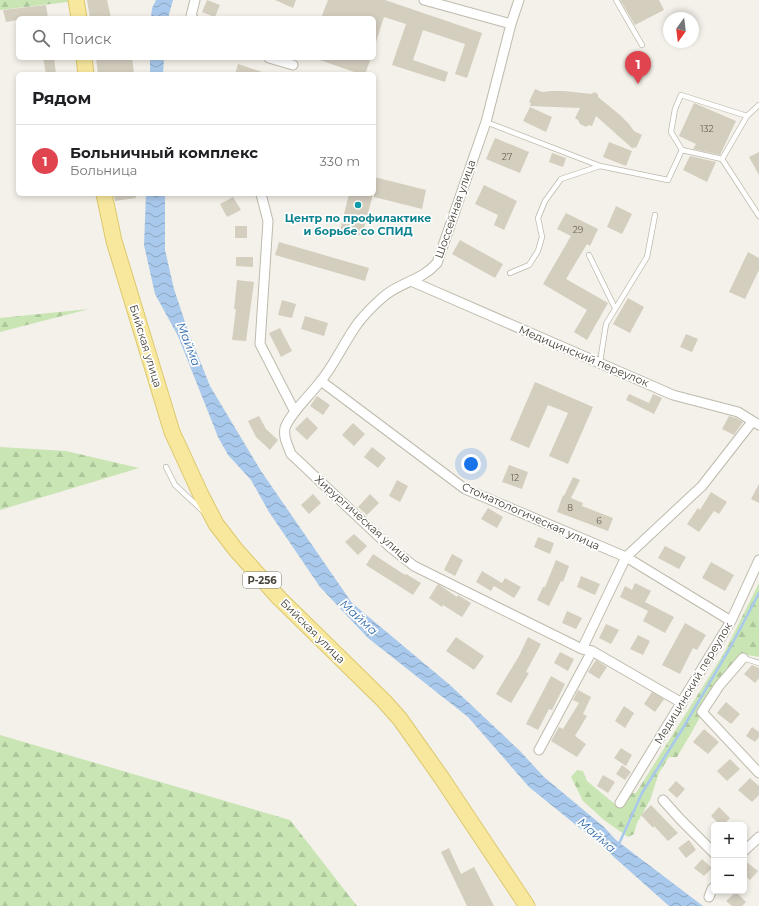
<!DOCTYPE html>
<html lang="ru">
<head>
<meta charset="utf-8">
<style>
	:root { --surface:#fff; --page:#f2f2f2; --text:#202124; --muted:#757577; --line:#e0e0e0; --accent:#ed5a26 }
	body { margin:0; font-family:Montserrat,sans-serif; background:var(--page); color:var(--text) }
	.controls { position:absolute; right:12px; bottom:12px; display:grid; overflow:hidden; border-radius:6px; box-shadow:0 2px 6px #0003 }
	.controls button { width:36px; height:36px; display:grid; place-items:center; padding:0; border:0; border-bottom:1px solid var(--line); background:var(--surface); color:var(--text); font:20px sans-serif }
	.compass { position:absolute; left:663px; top:12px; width:36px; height:36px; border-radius:50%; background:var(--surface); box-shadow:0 2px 6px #0003; rotate:194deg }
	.you { position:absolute; left:471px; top:464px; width:14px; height:14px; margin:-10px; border:3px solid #fff; border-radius:50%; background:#1a73e8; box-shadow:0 0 0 6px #1a73e833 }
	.badge { display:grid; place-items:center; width:26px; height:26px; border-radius:50%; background:var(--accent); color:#fff; font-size:13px; font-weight:700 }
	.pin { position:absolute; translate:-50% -33px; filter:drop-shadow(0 1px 2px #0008) }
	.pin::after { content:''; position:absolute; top:21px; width:14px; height:12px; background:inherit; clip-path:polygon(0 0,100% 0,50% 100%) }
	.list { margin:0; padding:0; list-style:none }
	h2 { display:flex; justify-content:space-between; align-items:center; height:52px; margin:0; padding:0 16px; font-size:17px }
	h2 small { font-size:13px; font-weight:400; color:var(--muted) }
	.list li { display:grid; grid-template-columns:26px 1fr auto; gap:12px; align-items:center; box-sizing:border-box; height:72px; padding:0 16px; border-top:1px solid var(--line) }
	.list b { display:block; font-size:15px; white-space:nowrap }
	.list p { margin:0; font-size:13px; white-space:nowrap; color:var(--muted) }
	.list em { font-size:13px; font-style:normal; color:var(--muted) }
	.icon { flex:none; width:22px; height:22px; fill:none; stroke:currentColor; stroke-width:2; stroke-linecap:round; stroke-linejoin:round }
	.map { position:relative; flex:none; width:759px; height:906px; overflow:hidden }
	.search { position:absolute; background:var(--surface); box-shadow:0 2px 6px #0003; left:16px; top:16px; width:360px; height:44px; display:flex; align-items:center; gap:10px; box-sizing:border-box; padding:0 14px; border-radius:6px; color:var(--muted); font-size:15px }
	.panel { position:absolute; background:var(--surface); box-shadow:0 2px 6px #0003; left:16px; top:72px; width:360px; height:124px; border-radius:6px }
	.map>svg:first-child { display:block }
</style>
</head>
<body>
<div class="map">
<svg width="759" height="906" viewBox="0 0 759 906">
	<defs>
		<pattern id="forest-firs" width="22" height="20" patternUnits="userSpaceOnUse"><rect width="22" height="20" fill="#c9e5b4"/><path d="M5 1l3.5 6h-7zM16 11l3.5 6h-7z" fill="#aec69b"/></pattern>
		<pattern id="water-waves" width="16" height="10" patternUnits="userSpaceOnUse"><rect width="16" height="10" fill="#a9c9ec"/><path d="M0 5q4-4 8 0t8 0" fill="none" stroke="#8ba5c0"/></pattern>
	</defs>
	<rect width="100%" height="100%" fill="#f3f1e9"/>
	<path fill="url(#forest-firs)" d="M0,0H68V2L0,10Z
		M89,309L0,332V318Z
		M0,447L66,451L139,468L0,510Z
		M759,583V657L742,654L723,674L693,730L677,757H669L659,773L650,800L637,823L634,834L628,837L604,820L583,801L571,777L577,770L583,771L587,781L616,805L629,793H636L724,653Z
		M0,735L290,820L357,906H0Z"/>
	<path fill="url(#water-waves)" d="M156,0H173L168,18H151L152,8Z
		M150,58H164L163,74H150Z
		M146,194H165V250L174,289L188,331L210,386L261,471L352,603L450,685L520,751L544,777L604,827L616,840L703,906H669L597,842L529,787L468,717L368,638L320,587L269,512L251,480L228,455L218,437L178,336L155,294L144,245Z"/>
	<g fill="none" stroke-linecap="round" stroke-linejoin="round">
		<path stroke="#a9c9ec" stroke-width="2.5" d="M618,846L642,793L683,728L730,648L759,593"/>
	</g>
	<path fill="#d4cebf" d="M87,0H107L111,18H90Z
		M207,0L220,5L215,17L202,12Z
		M275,0H296L293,8Z
		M328,0H385L482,33L467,78L455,74L465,44L423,30L413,60L448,72L445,82L392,65L406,24L384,17L375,45L374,44V18H321Z
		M620,0H659L664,10L635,25Z
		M46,5L48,18H18V20L6,22L3,10Z
		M43,58H54L56,74H46Z
		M96,58H115V60L132,58L134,74H98Z
		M317,58H371L365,74H360L317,59Z
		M238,64L265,73L264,74H235Z
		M535,89L542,92L551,91H564L592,94L594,92L598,94V97L620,115L629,124L634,131L642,135L636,148L633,147V149L596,116L592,126L589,125L586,127L580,124L578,120L575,118L580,108L530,106L531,103L529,102Z
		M694,103L736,121L720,155L693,149L696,144L679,136Z
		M530,107L552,117L546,132L523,121Z
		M495,138L529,152L520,173L486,159Z
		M609,142L632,151L626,166L603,157Z
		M759,152V175L749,157Z
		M552,153L566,158L563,167L549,162Z
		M690,156L716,162L707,182L683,170Z
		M374,177L426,190L422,209L374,197Z
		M484,185L517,201L504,230L494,225L498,215L475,204Z
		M114,194H135L136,198L115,201Z
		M349,194H373L362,236L340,230Z
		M233,197L241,210L227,217L220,204Z
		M616,206L632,214L622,234L607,227Z
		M566,213L598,229L590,246L587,244L566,279L608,303L587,340L574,332L587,310L543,284L571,236L557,229Z
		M235,226H247V238H235Z
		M460,240L503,264L495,278L452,254Z
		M279,242L369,268L365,281L275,255Z
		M748,252L759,258V270L745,299L729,292Z
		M236,257H253V267L236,266Z
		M237,280L254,282L246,341L232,340L236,309H234Z
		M628,298L644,307L630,333L613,324Z
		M282,300L296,304L292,318L278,315Z
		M305,316L328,323L324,336L301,329Z
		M280,328L292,351L281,357L269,333Z
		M686,334L698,339L692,352L680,347Z
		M535,382L593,407L568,464L549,456L568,413L548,405L529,448L510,440Z
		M629,394L649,403L653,394L662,398L654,414L626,400Z
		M317,396L330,405L323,415L310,406Z
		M259,416L266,429L278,440L270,450L256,437L248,421Z
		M729,416L736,418L743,422L734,435L722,429Z
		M307,417L318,428L307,440L295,429Z
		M353,423L365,434L354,446L342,435Z
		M372,447L386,458L378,468L364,457Z
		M509,465L528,472L522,489L502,482Z
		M573,477L580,480L571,498L583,503L582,506L613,518L608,531L557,512L563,495L564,496Z
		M397,480L408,486L400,502L389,496Z
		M759,484V503L751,499Z
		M711,492L727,502L719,514L714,511L699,532L687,524L698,508L700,510Z
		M313,494L321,503L309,514L301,505Z
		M370,494L379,503L367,515L358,507Z
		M488,508L503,517L497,528L481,519Z
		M354,534L367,546L358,555L345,542Z
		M538,537L554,543L550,554L534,547Z
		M665,546L686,557L679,569L658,558Z
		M373,554L405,575L406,574L421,583L413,595L366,565Z
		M452,554L463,560L455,576L444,570Z
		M556,560L569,566L563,582L561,581L549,606L537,600L543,587H545Z
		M711,562L734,575L725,591L702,578Z
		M482,571L502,583L505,578L521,587L514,598L494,586L491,591L476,582Z
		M581,576L600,584L595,595L577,587Z
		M635,583L651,591L645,602L674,617L665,633L643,621L648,611L620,597L625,586L632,590Z
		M438,584L457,597L458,595L471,603L462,617L443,605L442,607L429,598Z
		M567,611L582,618L576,629L562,623Z
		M685,623L706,635L697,650L693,648L680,674L662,665Z
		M606,624L619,630L611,644L599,638Z
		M638,635L650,641L643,655L630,649Z
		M456,637L484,656L474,670L446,651Z
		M528,637L541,644L526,672L529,673L511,703L496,694L519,656Z
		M560,652L574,659L568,671L554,663Z
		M596,660L607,667L599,679L588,672Z
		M752,665L759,668V678L755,683L744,674Z
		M551,676L565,684L552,710L549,709L538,730L526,724Z
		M578,690L591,697L583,714L587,716L575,736L586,744L577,757L551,741L559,727L563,729L579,703L573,700Z
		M652,692L664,699L655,712L644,704Z
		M726,702L740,714L731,724L717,713Z
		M624,706L634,713L625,728L615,721Z
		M752,727L759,732V737L755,742L746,736Z
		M704,729L719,742L708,754L693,742Z
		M621,748L632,755L626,766L614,758Z
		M730,759L740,769L727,781L717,771Z
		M622,765L631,772L625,780L616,774Z
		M603,775L615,782L608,793L597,786Z
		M750,778L759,786V795L752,802L738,790Z
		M676,781L685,789L677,798L668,790Z
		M651,805L678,833L668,841L654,826L653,828L641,815Z
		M719,807L730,818L723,825H720L711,816Z
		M689,840L696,850L686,858L678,848Z
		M449,848L461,874L474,867L494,906H467L441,852Z
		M702,859L712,868L704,876L694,868Z
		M744,860L758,871L750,880L744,875Z
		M736,892L746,902L742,906H732L726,901Z"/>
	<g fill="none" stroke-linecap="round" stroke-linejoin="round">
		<defs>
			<path id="lane" d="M616,0L642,45
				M747,116L759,105
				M486,122L600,166L668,180L682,150L671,132L675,109L681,95L747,116L722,159L682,150
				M722,159L759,216
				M589,255L615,308
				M510,273L529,265L538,251L542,237L538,218L545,201L561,179L600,166
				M600,362L606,324L647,257L655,215
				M166,467L175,485L203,511
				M743,658L759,663"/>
			<path id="street" d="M424,0L511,24
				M519,0L511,24L486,122L437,263C421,281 400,282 383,297C375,304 365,314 358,323C344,342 335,364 320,382C311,394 289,415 285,428C283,438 288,445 291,454L390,547L414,566L582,649L592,651L682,703
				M193,18L191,16L195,0
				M269,58L293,65
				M261,194L268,221L260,344L295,412
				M411,281L673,395L738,412L759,425
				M321,381L465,489L626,557L731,621
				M582,649L626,557L702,486L752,422
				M743,658L719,686L702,712L759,773
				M539,750L592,651
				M663,800L680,819L714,853
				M620,803L731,621L759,560
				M744,851L759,837
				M709,897L712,889L714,887"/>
			<path id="primary" d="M76,0L79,18
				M84,58L86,74
				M104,194L114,241L172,432L201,495L216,524L236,550L279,598L384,701L400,719L441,777L527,906"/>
		</defs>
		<use href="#lane" stroke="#bebaac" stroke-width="6"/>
		<use href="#street" stroke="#bebaac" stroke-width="11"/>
		<use href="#primary" stroke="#ddc86d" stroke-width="17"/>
		<use href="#lane" stroke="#fff" stroke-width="4.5"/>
		<use href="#street" stroke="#fff" stroke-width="9"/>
		<use href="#primary" stroke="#f8e89d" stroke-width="15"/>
	</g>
	<circle fill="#0f9aa8" stroke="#fff" stroke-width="1.5" cx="358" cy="205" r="4"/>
	<g text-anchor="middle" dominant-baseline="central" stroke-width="3.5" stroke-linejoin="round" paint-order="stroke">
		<g font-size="9" fill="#6a6559">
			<text x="707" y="128">132</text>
			<text x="507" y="156">27</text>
			<text x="578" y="229">29</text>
			<text x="515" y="477">12</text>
			<text x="570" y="507">8</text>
			<text x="599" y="520">6</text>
		</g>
		<rect fill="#fff" stroke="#7e7b73" stroke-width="1" x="243" y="572" width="38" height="16" rx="3"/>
		<g font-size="10" font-weight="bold" fill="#464237">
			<text x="262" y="580">Р-256</text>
		</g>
		<g font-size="11" fill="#464237" stroke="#fff">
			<text transform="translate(455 209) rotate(-71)">Шоссейная улица</text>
			<text transform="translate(146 346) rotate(73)">Бийская улица</text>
			<text transform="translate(584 356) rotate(23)">Медицинский переулок</text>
			<text transform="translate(531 516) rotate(24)">Стоматологическая улица</text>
			<text transform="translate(363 519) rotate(42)">Хирургическая улица</text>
			<text transform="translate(313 631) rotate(45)">Бийская улица</text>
			<text transform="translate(693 683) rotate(-59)">Медицинский переулок</text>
		</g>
		<g font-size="11" font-weight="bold" fill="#0d838f" stroke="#fff">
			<text x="358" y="218">Центр по профилактике<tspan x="358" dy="13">и борьбе со СПИД</tspan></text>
		</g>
		<g font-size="12" font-style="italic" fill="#366eac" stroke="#fff">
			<text transform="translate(189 344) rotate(69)">Майма</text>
			<text transform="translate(359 617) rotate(42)">Майма</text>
			<text transform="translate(597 835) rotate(41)">Майма</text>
		</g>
	</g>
</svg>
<div class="controls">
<button>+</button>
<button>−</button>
</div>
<svg class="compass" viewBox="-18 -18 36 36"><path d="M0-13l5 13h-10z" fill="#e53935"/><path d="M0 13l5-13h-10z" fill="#757577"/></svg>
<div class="you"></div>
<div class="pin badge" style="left:638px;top:84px;background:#e0444e">1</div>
<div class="search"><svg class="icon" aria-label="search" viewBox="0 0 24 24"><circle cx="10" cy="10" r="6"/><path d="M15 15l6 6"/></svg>Поиск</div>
<section class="panel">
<h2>Рядом<small></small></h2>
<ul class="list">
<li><span class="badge" style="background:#e0444e">1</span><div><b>Больничный комплекс</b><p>Больница</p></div><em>330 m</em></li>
</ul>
</section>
</div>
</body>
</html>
